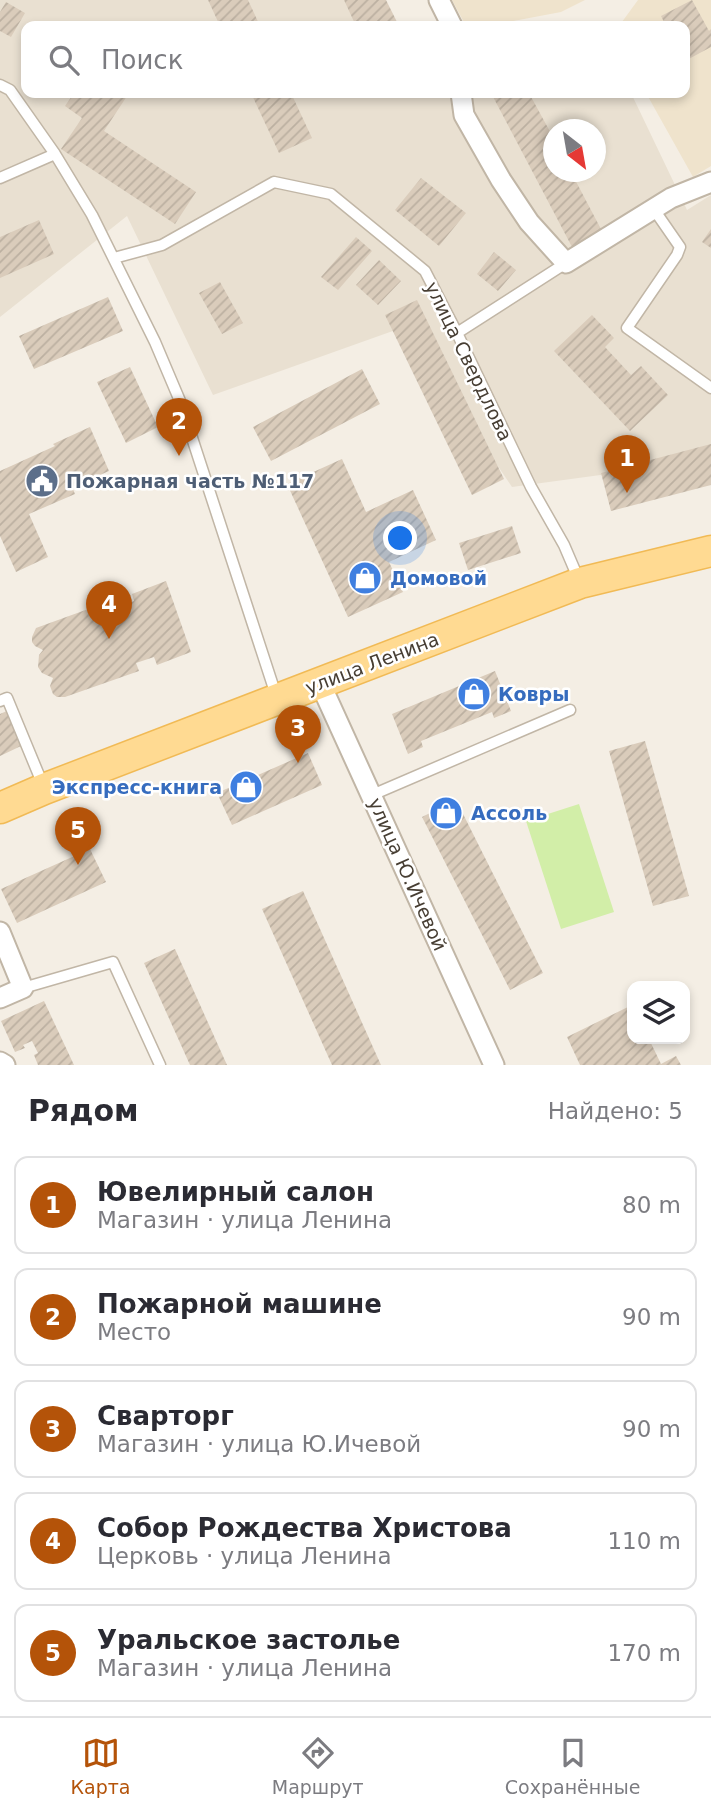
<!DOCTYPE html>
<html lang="ru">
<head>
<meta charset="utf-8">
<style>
	:root { --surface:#fff; --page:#f7f7f7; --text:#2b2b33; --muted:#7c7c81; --line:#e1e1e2; --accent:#b45309 }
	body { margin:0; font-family:"DejaVu Sans",sans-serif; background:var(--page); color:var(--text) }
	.controls { position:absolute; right:21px; bottom:21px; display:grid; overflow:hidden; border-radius:14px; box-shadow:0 4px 10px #0003 }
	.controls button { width:63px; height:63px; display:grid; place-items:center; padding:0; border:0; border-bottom:2px solid var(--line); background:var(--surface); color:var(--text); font:35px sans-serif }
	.compass { position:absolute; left:543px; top:119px; width:63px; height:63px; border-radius:50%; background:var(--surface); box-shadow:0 4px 10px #0003; rotate:149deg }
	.you { position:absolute; left:401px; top:539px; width:24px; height:24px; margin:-18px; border:5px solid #fff; border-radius:50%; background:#1a73e8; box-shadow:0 0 0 10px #1a73e833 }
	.badge { display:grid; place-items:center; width:46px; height:46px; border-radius:50%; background:var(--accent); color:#fff; font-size:23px; font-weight:700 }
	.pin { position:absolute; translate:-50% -58px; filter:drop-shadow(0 2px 4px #0008) }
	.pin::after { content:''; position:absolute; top:37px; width:24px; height:21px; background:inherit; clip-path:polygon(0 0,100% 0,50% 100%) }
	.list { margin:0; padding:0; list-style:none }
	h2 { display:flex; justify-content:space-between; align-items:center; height:91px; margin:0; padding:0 28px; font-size:30px }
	h2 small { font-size:23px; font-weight:400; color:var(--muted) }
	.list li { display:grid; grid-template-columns:46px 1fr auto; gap:21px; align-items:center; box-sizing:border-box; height:98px; margin:0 14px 14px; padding:0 14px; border:2px solid var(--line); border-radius:14px }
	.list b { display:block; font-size:26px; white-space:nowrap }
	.list p { margin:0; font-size:23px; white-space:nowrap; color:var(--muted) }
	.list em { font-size:23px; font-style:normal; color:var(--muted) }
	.icon { flex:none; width:38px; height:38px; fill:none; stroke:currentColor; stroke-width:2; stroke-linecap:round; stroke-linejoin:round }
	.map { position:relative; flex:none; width:711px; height:1065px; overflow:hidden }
	.search { position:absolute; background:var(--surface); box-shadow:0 4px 10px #0003; left:21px; right:21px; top:21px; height:77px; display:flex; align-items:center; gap:18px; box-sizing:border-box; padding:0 24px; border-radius:14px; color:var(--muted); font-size:26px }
	.sheet { height:651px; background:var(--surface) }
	nav { display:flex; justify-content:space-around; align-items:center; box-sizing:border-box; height:98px; border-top:2px solid var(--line); background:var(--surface); font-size:19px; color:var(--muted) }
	nav a { display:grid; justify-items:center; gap:4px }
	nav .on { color:var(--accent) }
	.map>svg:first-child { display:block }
</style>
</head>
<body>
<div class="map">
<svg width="711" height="1065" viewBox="0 0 711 1065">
	<defs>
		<pattern id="building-hatch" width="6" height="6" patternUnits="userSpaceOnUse" patternTransform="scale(1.75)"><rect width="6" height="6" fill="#daccbb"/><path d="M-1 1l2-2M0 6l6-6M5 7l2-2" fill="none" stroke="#bcb0a1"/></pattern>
	</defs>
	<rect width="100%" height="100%" fill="#f4eee4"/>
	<path fill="#e9e0d1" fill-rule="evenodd" d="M0,0H371L382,26H26V93H631L687,210L711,195V460L512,487L404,327L213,395L127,216L0,317ZM554,130H596V172H554Z"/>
	<path fill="#efe3cc" d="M452,0H585L561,12L487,26H466Z
		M638,0H711V166L693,177L646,93H685V26H619Z"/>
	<path fill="#d2eea8" d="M579,804L614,912L561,929L526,821Z"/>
	<path fill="url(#building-hatch)" d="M208,0H248L260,26H220Z
		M344,0H386L399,26H356Z
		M692,0L709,31L711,29V47L685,61V26H666L661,16Z
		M6,2L25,13L11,37L0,31V12Z
		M74,93H129L104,131L196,192L175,224L61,149L82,118L65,106Z
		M251,93H291L312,138L279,153Z
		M491,93H529L554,139V172H571L602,231L572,247Z
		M421,178L466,213L439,246L395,210Z
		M39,220L54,254L0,278V237Z
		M711,229V248L702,242Z
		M356,237L372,251L338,290L321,277Z
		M494,252L516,270L498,291L477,274Z
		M379,260L401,281L378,305L356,285Z
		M220,282L243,323L222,334L199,293Z
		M108,297L123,331L34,369L19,336Z
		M417,300L504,479L472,495L385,315Z
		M592,315L614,338L605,347L631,375L641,366L668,395L630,431L554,351Z
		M130,367L158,427L126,443L97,382Z
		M362,369L380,404L271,461L253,427Z
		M90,427L109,471L72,487L75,494L29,514L48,557L16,572L0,536V471L55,446L53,444Z
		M711,444V485L611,511L601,473Z
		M342,459L366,512L413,490L436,540L389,562L403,592L348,617L287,484Z
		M512,526L521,553L468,570L459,543Z
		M166,581L191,652L157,665L154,657L136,663L139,671L65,697H57L53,694L50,686L53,678L42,673L38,667L39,655L43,650L35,646L32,642V637L36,628L113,600L116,608L134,601L132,594Z
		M495,671L511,711L494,718L492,712L421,741L423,747L408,754L392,714Z
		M7,711L21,746L0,756V714Z
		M645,741L689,896L653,906L609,751Z
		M308,753L322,785L232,825L217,793Z
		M456,800L543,973L510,990L422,817Z
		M90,849L106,882L17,923L1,889Z
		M303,891L381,1065H332L262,909Z
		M175,949L227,1065H190L144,963Z
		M44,1001L74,1065H38L34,1055L38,1053L32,1041L23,1045L25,1048L15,1052L1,1021Z
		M632,1005V1039H649L661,1064L676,1056L681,1065H580L567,1037Z"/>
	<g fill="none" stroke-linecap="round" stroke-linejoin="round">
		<defs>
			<path id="lane" d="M0,85L10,90L55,154L92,215L155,342L180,401L276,695
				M0,178L55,154
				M653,208L680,247L677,255L627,328L711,388
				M114,258L162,245L274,182L331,194L425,271L457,333L531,487L564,545L579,580
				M457,333L566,263
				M0,701L7,698L43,785
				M372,795L570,710
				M23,988L113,962L160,1065"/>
			<path id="street" d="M439,0L452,26
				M461,93L464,115L501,180L529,222L566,263L671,198L711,182
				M320,683L494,1065
				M0,932L23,988L0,998
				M0,1062L5,1065"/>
			<path id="primary" d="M0,808L44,789L580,583L711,551"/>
		</defs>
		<use href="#lane" stroke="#c1b6a6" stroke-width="13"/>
		<use href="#street" stroke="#c1b6a6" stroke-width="23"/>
		<use href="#primary" stroke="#f1ba55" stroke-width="33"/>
		<use href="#lane" stroke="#fff" stroke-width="10"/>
		<use href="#street" stroke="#fff" stroke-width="19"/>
		<use href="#primary" stroke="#ffda92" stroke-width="30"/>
	</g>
	<defs>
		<symbol id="civic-disc" viewBox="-11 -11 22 22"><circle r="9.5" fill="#5c6f8a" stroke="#fff"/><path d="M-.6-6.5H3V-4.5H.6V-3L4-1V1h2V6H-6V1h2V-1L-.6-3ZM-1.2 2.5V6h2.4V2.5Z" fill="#fff"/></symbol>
		<symbol id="shop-disc" viewBox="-11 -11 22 22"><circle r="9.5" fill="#3f7fe0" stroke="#fff"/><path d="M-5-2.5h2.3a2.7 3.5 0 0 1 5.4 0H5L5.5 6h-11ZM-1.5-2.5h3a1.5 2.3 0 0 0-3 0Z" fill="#fff"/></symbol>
	</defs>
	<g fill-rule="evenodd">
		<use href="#civic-disc" x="23" y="462" width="38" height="38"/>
		<use href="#shop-disc" x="346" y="559" width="38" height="38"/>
		<use href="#shop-disc" x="455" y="675" width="38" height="38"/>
		<use href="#shop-disc" x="227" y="768" width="38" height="38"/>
		<use href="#shop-disc" x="427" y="794" width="38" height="38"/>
	</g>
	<g text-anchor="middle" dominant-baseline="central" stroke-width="5" stroke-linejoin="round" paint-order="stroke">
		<g font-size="19" fill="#473e33" stroke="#fff">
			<text transform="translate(469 361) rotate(64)">улица Свердлова</text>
			<text transform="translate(372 663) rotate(-21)">улица Ленина</text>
			<text transform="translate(408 874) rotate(66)">улица Ю.Ичевой</text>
		</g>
		<g font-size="19" font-weight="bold" fill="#4e5e75" stroke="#fff" text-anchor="start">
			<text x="66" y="481">Пожарная часть №117</text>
		</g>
		<g font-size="19" font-weight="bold" fill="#366cbe" stroke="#fff" text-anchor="start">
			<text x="390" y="578">Домовой</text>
			<text x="498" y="694">Ковры</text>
			<text x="222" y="787" text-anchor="end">Экспресс-книга</text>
			<text x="471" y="813">Ассоль</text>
		</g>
	</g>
</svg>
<div class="controls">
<button><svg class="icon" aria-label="layers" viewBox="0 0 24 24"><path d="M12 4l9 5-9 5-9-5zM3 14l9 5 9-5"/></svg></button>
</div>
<svg class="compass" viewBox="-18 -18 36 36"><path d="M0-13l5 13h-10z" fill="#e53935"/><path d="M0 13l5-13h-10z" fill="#7c7c81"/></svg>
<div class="you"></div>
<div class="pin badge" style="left:627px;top:493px">1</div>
<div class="pin badge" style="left:179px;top:456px">2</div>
<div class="pin badge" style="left:298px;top:763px">3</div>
<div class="pin badge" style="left:109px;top:639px">4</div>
<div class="pin badge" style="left:78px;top:865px">5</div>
<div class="search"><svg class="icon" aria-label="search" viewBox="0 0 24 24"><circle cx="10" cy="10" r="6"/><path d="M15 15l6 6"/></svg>Поиск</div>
</div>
<section class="sheet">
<h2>Рядом<small>Найдено: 5</small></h2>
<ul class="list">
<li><span class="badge">1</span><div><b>Ювелирный салон</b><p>Магазин · улица Ленина</p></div><em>80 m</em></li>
<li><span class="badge">2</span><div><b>Пожарной машине</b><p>Место</p></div><em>90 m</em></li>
<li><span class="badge">3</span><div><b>Сварторг</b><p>Магазин · улица Ю.Ичевой</p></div><em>90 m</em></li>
<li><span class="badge">4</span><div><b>Собор Рождества Христова</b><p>Церковь · улица Ленина</p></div><em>110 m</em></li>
<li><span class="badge">5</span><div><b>Уральское застолье</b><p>Магазин · улица Ленина</p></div><em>170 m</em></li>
</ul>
</section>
<nav>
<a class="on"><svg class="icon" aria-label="map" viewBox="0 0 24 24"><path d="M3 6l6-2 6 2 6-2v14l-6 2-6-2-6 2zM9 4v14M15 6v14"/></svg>Карта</a>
<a><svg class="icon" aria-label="directions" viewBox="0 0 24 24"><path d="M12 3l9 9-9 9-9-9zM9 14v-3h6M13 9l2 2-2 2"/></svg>Маршрут</a>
<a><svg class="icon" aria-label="saved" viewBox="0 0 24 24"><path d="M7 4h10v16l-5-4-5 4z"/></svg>Сохранённые</a>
</nav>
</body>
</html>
